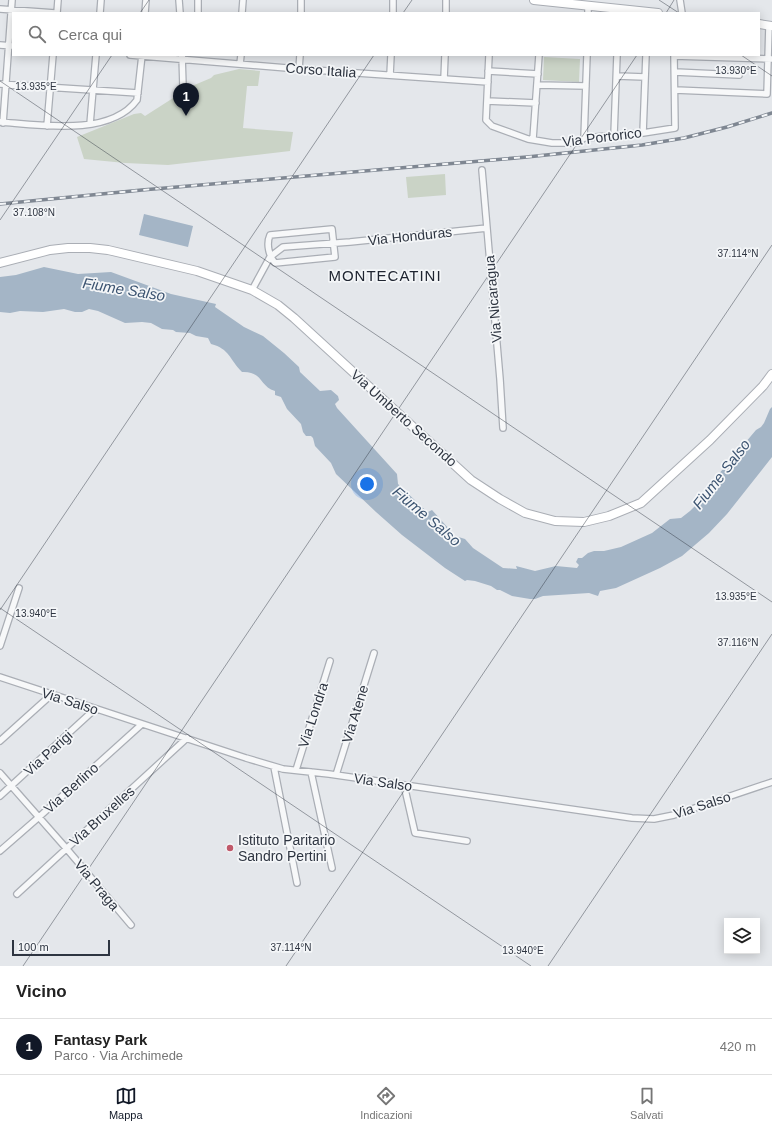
<!DOCTYPE html>
<html lang="it">
<head>
<meta charset="utf-8">
<style>
	:root { --surface:#fff; --page:#f2f2f2; --text:#222; --muted:#767676; --line:#e0e0e0; --accent:#111827 }
	body { margin:0; font-family:Arial,sans-serif; background:var(--page); color:var(--text) }
	.controls { position:absolute; right:12px; bottom:12px; display:grid; overflow:hidden; border-radius:0px; box-shadow:0 2px 10px #0003 }
	.controls button { width:36px; height:36px; display:grid; place-items:center; padding:0; border:0; border-bottom:1px solid var(--line); background:var(--surface); color:var(--text); font:20px sans-serif }
	.scale { position:absolute; left:12px; bottom:10px; width:98px; box-sizing:border-box; padding-left:4px; border:2px solid #2e3541; border-top:0; font-size:11px; line-height:14px; white-space:nowrap; color:#2e3541; -webkit-text-stroke:3px #f4f6f8; paint-order:stroke }
	.you { position:absolute; left:367px; top:484px; width:14px; height:14px; margin:-10px; border:3px solid #fff; border-radius:50%; background:#1a73e8; box-shadow:0 0 0 6px #1a73e833 }
	.badge { display:grid; place-items:center; width:26px; height:26px; border-radius:50%; background:var(--accent); color:#fff; font-size:13px; font-weight:700 }
	.pin { position:absolute; translate:-50% -33px; filter:drop-shadow(0 1px 2px #0008) }
	.pin::after { content:''; position:absolute; top:21px; width:14px; height:12px; background:inherit; clip-path:polygon(0 0,100% 0,50% 100%) }
	.list { margin:0; padding:0; list-style:none }
	h2 { display:flex; justify-content:space-between; align-items:center; height:52px; margin:0; padding:0 16px; font-size:17px }
	h2 small { font-size:13px; font-weight:400; color:var(--muted) }
	.list li { display:grid; grid-template-columns:26px 1fr auto; gap:12px; align-items:center; box-sizing:border-box; height:56px; padding:0 16px; border-top:1px solid var(--line) }
	.list b { display:block; font-size:15px; white-space:nowrap }
	.list p { margin:0; font-size:13px; white-space:nowrap; color:var(--muted) }
	.list em { font-size:13px; font-style:normal; color:var(--muted) }
	.icon { flex:none; width:22px; height:22px; fill:none; stroke:currentColor; stroke-width:2; stroke-linecap:round; stroke-linejoin:round }
	.map { position:relative; flex:none; width:772px; height:966px; overflow:hidden }
	.search { position:absolute; background:var(--surface); box-shadow:0 2px 10px #0003; left:12px; right:12px; top:12px; height:44px; display:flex; align-items:center; gap:10px; box-sizing:border-box; padding:0 14px; border-radius:0px; color:var(--muted); font-size:15px }
	.sheet { height:108px; background:var(--surface) }
	nav { display:flex; justify-content:space-around; align-items:center; box-sizing:border-box; height:56px; border-top:1px solid var(--line); background:var(--surface); font-size:11px; color:var(--muted) }
	nav a { display:grid; justify-items:center; gap:2px }
	nav .on { color:var(--accent) }
	.map>svg:first-child { display:block }
</style>
</head>
<body>
<div class="map">
<svg width="772" height="966" viewBox="0 0 772 966">
	<rect width="100%" height="100%" fill="#e4e7eb"/>
	<path fill="#cad3c6" d="M544,57L580,59L579,82L543,80Z
		M239,69L260,71L258,86H247L243,128L293,132L290,151L168,165L125,163L84,159L77,137L134,114L141,113L145,116L192,86L211,78L214,75Z
		M445,174L446,195L408,198L406,177Z"/>
	<path fill="#a4b5c6" d="M144,214L193,226L188,247L139,235Z
		M44,267L78,274L111,272L171,294L216,304L215,307L244,327L263,336L284,353L299,367L300,372L320,391L331,390L338,396L339,400L335,404L337,408L397,474L398,484L423,508L428,512L432,510L450,530L452,535L465,539L473,548L503,568L517,569L516,566L535,571L556,566L577,568L579,565L576,562L578,558H582L588,553L594,551H604L621,547L652,533L670,519L681,518L690,511L701,500L712,482L756,430L761,427L764,423L770,409L772,407V457L727,514L709,533L682,556L660,568L616,588L600,591L598,596L589,593L543,596L535,599H530L512,596L500,590H497L491,586L475,581L467,580L465,581L445,568L402,535L376,512L336,474L331,463L315,446L313,438L311,436H306L303,432L301,424L287,409L281,397L275,395V391C259,386 263,371 242,372C229,359 230,349 211,344L208,338L196,336L190,333L176,332L173,330L162,329L151,323L142,322L125,323L98,311L89,309L82,312H75L64,309L43,312L20,311L10,313L0,312V277L16,275Z"/>
	<g fill="none" stroke-linecap="round" stroke-linejoin="round">
		<defs>
			<path id="street" d="M179,0L180,13
				M198,0V13
				M446,0V13
				M680,0L682,13
				M0,9L55,13
				M57,13L58,0
				M100,13L101,0
				M145,13L146,0
				M242,13L243,0
				M301,13V0
				M393,13V0
				M588,13V5
				M0,45L13,46
				M130,55L299,69L488,82
				M182,55L183,87
				M489,55L486,120L492,126L528,139L552,143H578L584,138L643,133L675,128L674,55
				M674,56L772,59
				M240,64L241,55
				M299,69L300,55
				M488,71L538,74
				M675,72L739,75
				M390,75L391,55
				M617,76L645,77
				M444,79L445,55
				M0,84L138,93
				M537,85L586,86
				M675,90L767,94L769,25
				M487,101L536,103
				M0,122C39,125 110,137 137,100L142,55
				M3,123L12,0
				M90,124L96,55
				M47,126L53,55
				M643,133L646,55
				M614,135L617,55
				M584,138L587,55
				M533,139L539,55
				M482,170L500,379L503,428
				M332,229L335,257L275,263C269,256 266,244 270,235Z
				M252,290L270,257L283,247L350,242L487,228
				M0,646L19,588
				M0,677L246,758L283,769L329,774L632,818L654,819L674,815L772,782
				M0,741L51,695
				M274,767L297,883
				M296,770L330,661
				M311,772L332,868
				M0,773L66,848L131,925
				M336,775L374,653
				M404,785L415,833L467,841
				M0,796L95,709
				M0,851L39,817L142,724
				M17,894L187,738"/>
			<path id="secondary" d="M534,0L658,13
				M759,24L772,26
				M0,263L50,250L68,248H90L108,250L197,271L252,290L278,305L294,318L471,480L500,499L525,513L555,521L584,522L609,516L641,503L710,440L763,386L772,374"/>
		</defs>
		<use href="#street" stroke="#aaaeb5" stroke-width="8"/>
		<use href="#secondary" stroke="#aaaeb5" stroke-width="10"/>
		<use href="#street" stroke="#f7f8f9" stroke-width="5.5"/>
		<use href="#secondary" stroke="#fff" stroke-width="8"/>
		<defs>
			<path id="rail" d="M0,204L142,190L527,157L642,145L684,138L727,127L772,113"/>
		</defs>
		<use href="#rail" stroke="#7f8792" stroke-width="3.5"/>
		<use href="#rail" stroke="#f4f6f8" stroke-width="2" stroke-dasharray="6" stroke-linecap="butt"/>
	</g>
	<path fill="none" stroke="#2e3541" stroke-width="1" stroke-opacity="0.45" d="M659,0L679,13M140,13L149,0M403,13L412,0M666,13L674,0M741,55L772,76M0,81L772,602M0,220L112,55M0,608L531,966M0,610L374,55M23,966L637,55M286,966L772,245M548,966L772,634"/>
	<circle fill="#c0596a" stroke="#f4f6f8" stroke-width="1.5" cx="230" cy="848" r="4"/>
	<g text-anchor="middle" dominant-baseline="central" stroke-width="3.5" stroke-linejoin="round" paint-order="stroke">
		<g font-size="14" fill="#2e3541" stroke="#f4f6f8">
			<text transform="translate(321 70) rotate(4)">Corso Italia</text>
			<text transform="translate(602 137) rotate(-7)">Via Portorico</text>
			<text transform="translate(410 236) rotate(-6)">Via Honduras</text>
			<text transform="translate(493 299) rotate(-95)">Via Nicaragua</text>
			<text transform="translate(404 418) rotate(42)">Via Umberto Secondo</text>
			<text transform="translate(70 701) rotate(18)">Via Salso</text>
			<text transform="translate(355 714) rotate(-73)">Via Atene</text>
			<text transform="translate(313 715) rotate(-72)">Via Londra</text>
			<text transform="translate(48 753) rotate(-42)">Via Parigi</text>
			<text transform="translate(383 782) rotate(8)">Via Salso</text>
			<text transform="translate(71 788) rotate(-42)">Via Berlino</text>
			<text transform="translate(702 805) rotate(-18)">Via Salso</text>
			<text transform="translate(102 816) rotate(-42)">Via Bruxelles</text>
			<text transform="translate(97 885) rotate(50)">Via Praga</text>
		</g>
		<g font-size="14" fill="#2e3541" stroke="#f4f6f8" text-anchor="start">
			<text x="238" y="840">Istituto Paritario<tspan x="238" dy="16">Sandro Pertini</tspan></text>
		</g>
		<g font-size="15" letter-spacing="1" fill="#202632" stroke="#f4f6f8">
			<text x="385" y="275">MONTECATINI</text>
		</g>
		<g font-size="15" font-style="italic" fill="#3c5471" stroke="#f4f6f8">
			<text transform="translate(124 289) rotate(9)">Fiume Salso</text>
			<text transform="translate(721 474) rotate(-52)">Fiume Salso</text>
			<text transform="translate(427 516) rotate(40)">Fiume Salso</text>
		</g>
	</g>
	<g font-size="10" text-anchor="middle" fill="#2e3541" stroke="#f4f6f8" stroke-width="3.5" stroke-linejoin="round" paint-order="stroke">
		<text x="736" y="74">13.930°E</text>
		<text x="36" y="90">13.935°E</text>
		<text x="34" y="216">37.108°N</text>
		<text x="738" y="257">37.114°N</text>
		<text x="736" y="600">13.935°E</text>
		<text x="36" y="617">13.940°E</text>
		<text x="738" y="646">37.116°N</text>
		<text x="291" y="951">37.114°N</text>
		<text x="523" y="954">13.940°E</text>
	</g>
</svg>
<div class="controls">
<button><svg class="icon" aria-label="layers" viewBox="0 0 24 24"><path d="M12 4l9 5-9 5-9-5zM3 14l9 5 9-5"/></svg></button>
</div>
<div class="scale">100 m</div>
<div class="you"></div>
<div class="pin badge" style="left:186px;top:116px">1</div>
<div class="search"><svg class="icon" aria-label="search" viewBox="0 0 24 24"><circle cx="10" cy="10" r="6"/><path d="M15 15l6 6"/></svg>Cerca qui</div>
</div>
<section class="sheet">
<h2>Vicino<small></small></h2>
<ul class="list">
<li><span class="badge">1</span><div><b>Fantasy Park</b><p>Parco · Via Archimede</p></div><em>420 m</em></li>
</ul>
</section>
<nav>
<a class="on"><svg class="icon" aria-label="map" viewBox="0 0 24 24"><path d="M3 6l6-2 6 2 6-2v14l-6 2-6-2-6 2zM9 4v14M15 6v14"/></svg>Mappa</a>
<a><svg class="icon" aria-label="directions" viewBox="0 0 24 24"><path d="M12 3l9 9-9 9-9-9zM9 14v-3h6M13 9l2 2-2 2"/></svg>Indicazioni</a>
<a><svg class="icon" aria-label="saved" viewBox="0 0 24 24"><path d="M7 4h10v16l-5-4-5 4z"/></svg>Salvati</a>
</nav>
</body>
</html>
